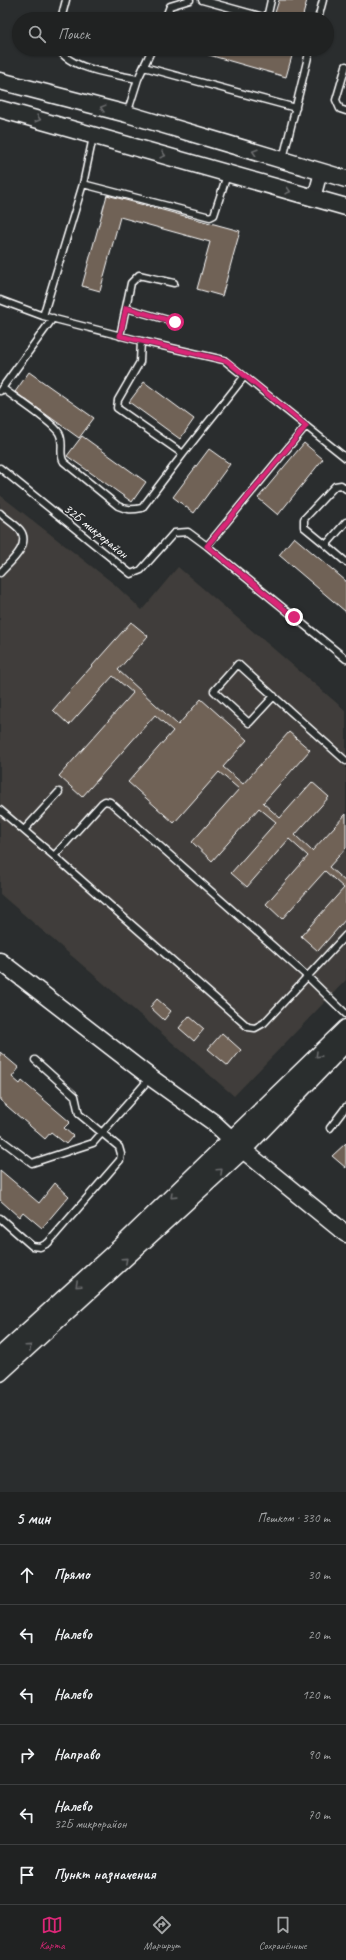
<!DOCTYPE html>
<html lang="ru">
<head>
<meta charset="utf-8">
<style>
	:root { --surface:#202222; --page:#282a2a; --text:#f1f3f6; --muted:#a2a4a5; --line:#3d3f40; --accent:#db2777 }
	body { margin:0; font-family:Caveat,sans-serif; background:var(--page); color:var(--text) }
	.stop { position:absolute; width:12px; height:12px; margin:-9px; border:3px solid #db2777; border-radius:50%; background:#fff }
	.stop.end { background:#db2777; border-color:#fff; box-shadow:0 1px 4px #0008 }
	.list { margin:0; padding:0; list-style:none }
	h2 { display:flex; justify-content:space-between; align-items:center; height:52px; margin:0; padding:0 16px; font-size:17px }
	h2 small { font-size:13px; font-weight:400; color:var(--muted) }
	.list li { display:grid; grid-template-columns:26px 1fr auto; gap:12px; align-items:center; box-sizing:border-box; height:60px; padding:0 16px; border-top:1px solid var(--line) }
	.list b { display:block; font-size:15px; white-space:nowrap }
	.list p { margin:0; font-size:13px; white-space:nowrap; color:var(--muted) }
	.list em { font-size:13px; font-style:normal; color:var(--muted) }
	.icon { flex:none; width:22px; height:22px; fill:none; stroke:currentColor; stroke-width:2; stroke-linecap:round; stroke-linejoin:round }
	.map { position:relative; flex:none; width:346px; height:1492px; overflow:hidden }
	.search { position:absolute; background:var(--surface); box-shadow:0 1px 3px #0004; left:12px; right:12px; top:12px; height:44px; display:flex; align-items:center; gap:10px; box-sizing:border-box; padding:0 14px; border-radius:22px; color:var(--muted); font-size:15px }
	.sheet { height:412px; background:var(--surface) }
	nav { display:flex; justify-content:space-around; align-items:center; box-sizing:border-box; height:56px; border-top:1px solid var(--line); background:var(--surface); font-size:11px; color:var(--muted) }
	nav a { display:grid; justify-items:center; gap:2px }
	nav .on { color:var(--accent) }
	.map>svg:first-child { display:block }
</style>
</head>
<body>
<div class="map">
<svg width="346" height="1492" viewBox="0 0 346 1492">
	<rect width="100%" height="100%" fill="#2a2d2e"/>
	<filter id="ink" filterUnits="userSpaceOnUse"><feTurbulence type="fractalNoise" baseFrequency=".025" numOctaves="2"/><feDisplacementMap in="SourceGraphic" scale="8" xChannelSelector="R" yChannelSelector="G"/><feConvolveMatrix kernelMatrix="1 2 1 2 8 2 1 2 1" color-interpolation-filters="sRGB"/></filter>
	<g filter="url(#ink)">
		<path fill="#3f3d3a" d="M0,495L113,583L142,610L178,567L346,711V980L234,1096L0,894Z"/>
		<path fill="#706257" stroke="#fff" d="M279,0H307L302,19H273Z
			M195,49H294L286,77L195,51Z
			M107,195L240,231L222,296L197,289L210,242L120,217L100,291L82,286Z
			M29,372L94,418L79,438L15,392Z
			M144,382L194,419L180,439L129,402Z
			M82,436L146,482L132,502L67,456Z
			M304,443L323,459L278,515L258,498Z
			M209,449L230,464L194,513L173,497Z
			M294,537L346,581V612L279,555Z
			M131,622L148,636L118,670L178,725L201,699L247,740L223,767L243,784L289,732L310,750L263,803L280,818L312,782L329,797L295,835L312,851L346,814V848L329,867L346,882V919L318,951L301,936L344,888L325,871L282,919L266,904L308,856L289,839L247,887L231,873L276,822L259,808L212,861L192,842L239,789L219,772L174,823L128,782L173,731L155,715L82,797L59,776L133,693L113,676L69,725L53,710Z
			M157,999L171,1011L164,1020L150,1007Z
			M189,1016L204,1029L194,1041L179,1028Z
			M222,1033L241,1050L228,1066L208,1049Z
			M0,1052L19,1068L12,1077L20,1084L22,1081L70,1122L64,1128L73,1136L66,1144L51,1132L45,1139L0,1100Z
			M346,1143V1168L332,1156Z
			M0,1170L39,1203L55,1183L69,1196L42,1228L23,1212L19,1217L0,1200Z"/>
		<g fill="none" stroke-linecap="round" stroke-linejoin="round">
			<defs>
				<path id="lane" d="M202,0L267,18L271,0
					M61,19L66,0
					M165,19L170,6L190,0
					M318,19L323,0
					M59,49C69,69 117,75 138,79
					M346,66L336,100L340,109L346,111
					M144,67L296,108
					M127,114L138,79L152,49
					M283,159L310,49
					M83,184L210,217L214,215L227,175
					M0,300L43,316L141,341L224,360L306,426
					M126,308L175,322
					M43,316L83,184L93,137
					M120,336L131,283L139,275L174,283
					M141,341L140,362L118,400L117,408L183,454L244,377
					M2,388C14,397 53,422 59,433C65,444 58,454 64,462L118,506C127,510 132,510 142,508L183,454
					M0,391L53,318
					M0,468L131,574L141,570L174,533L188,532L207,546L346,659
					M0,513C6,519 15,524 20,530C32,545 9,563 0,573
					M346,522L326,545L346,562
					M326,545L304,527V519L335,486L341,485L346,489
					M207,546L306,426L346,458
					M274,696L249,723L214,691L238,664C274,697 310,729 346,761
					M0,810L54,856
					M24,830L59,792
					M346,935L264,1023L255,1028L248,1027L54,856L102,803L105,801L110,802L308,977L346,1014
					M330,1128L346,1107
					M0,1139L32,1163L93,1143L150,1078
					M0,1218L32,1246L40,1247L48,1243L120,1160L121,1154L119,1147L79,1114L75,1096L35,1060"/>
				<path id="street" d="M314,198L321,172"/>
				<path id="secondary" d="M0,81L127,114L346,179
					M0,109L346,207
					M0,961L150,1077L213,1122L243,1150L346,1234
					M0,1356L120,1247L346,1028
					M0,1373L243,1150L346,1043"/>
			</defs>
			<use href="#lane" stroke="#fff" stroke-width="9"/>
			<use href="#street" stroke="#fff" stroke-width="15"/>
			<use href="#secondary" stroke="#fff" stroke-width="19"/>
			<use href="#lane" stroke="#2a2d2e" stroke-width="6"/>
			<use href="#street" stroke="#2a2d2e" stroke-width="12"/>
			<use href="#secondary" stroke="#2a2d2e" stroke-width="16"/>
		</g>
		<defs><path id="oneway-chevron" d="M-2-3.5L2.5 0L-2 3.5" fill="none" stroke-width="1.6" stroke-linecap="round" stroke-linejoin="round"/></defs>
		<g stroke="#6a6c6d">
			<use href="#oneway-chevron" transform="translate(103 108) rotate(-165)"/>
			<use href="#oneway-chevron" transform="translate(38 119) rotate(16)"/>
			<use href="#oneway-chevron" transform="translate(255 152) rotate(-163)"/>
			<use href="#oneway-chevron" transform="translate(163 155) rotate(16)"/>
			<use href="#oneway-chevron" transform="translate(288 191) rotate(16)"/>
			<use href="#oneway-chevron" transform="translate(318 1055) rotate(136)"/>
			<use href="#oneway-chevron" transform="translate(220 1171) rotate(-43)"/>
			<use href="#oneway-chevron" transform="translate(173 1196) rotate(136)"/>
			<use href="#oneway-chevron" transform="translate(125 1260) rotate(-42)"/>
			<use href="#oneway-chevron" transform="translate(78 1285) rotate(138)"/>
			<use href="#oneway-chevron" transform="translate(29 1347) rotate(-42)"/>
		</g>
	</g>
	<g fill="none" stroke-linecap="round" stroke-linejoin="round" filter="url(#ink)">
		<path stroke="#db2777" stroke-width="5" d="M175,322L126,308L120,336L227,361L306,426L207,546L294,617"/>
	</g>
	<g text-anchor="middle" dominant-baseline="central" stroke-width="3.5" stroke-linejoin="round" paint-order="stroke">
		<g font-size="14" fill="#fff" stroke="#2a2d2e">
			<text transform="translate(96 531) rotate(39)">32Б микрорайон</text>
		</g>
	</g>
</svg>
<div class="stop" style="left:175px;top:322px"></div>
<div class="stop end" style="left:294px;top:617px"></div>
<div class="search"><svg class="icon" aria-label="search" viewBox="0 0 24 24"><circle cx="10" cy="10" r="6"/><path d="M15 15l6 6"/></svg>Поиск</div>
</div>
<section class="sheet">
<h2>5 мин<small>Пешком · 330 m</small></h2>
<ul class="list">
<li><svg class="icon" aria-label="ahead" viewBox="0 0 24 24"><path d="M12 20V5M6 11l6-6 6 6"/></svg><div><b>Прямо</b></div><em>30 m</em></li>
<li><svg class="icon" aria-label="left" viewBox="0 0 24 24"><path d="M17 20v-9H6M10 6l-5 5 5 5"/></svg><div><b>Налево</b></div><em>20 m</em></li>
<li><svg class="icon" aria-label="left" viewBox="0 0 24 24"><path d="M17 20v-9H6M10 6l-5 5 5 5"/></svg><div><b>Налево</b></div><em>120 m</em></li>
<li><svg class="icon" aria-label="right" viewBox="0 0 24 24"><path d="M7 20v-9h11M14 6l5 5-5 5"/></svg><div><b>Направо</b></div><em>90 m</em></li>
<li><svg class="icon" aria-label="left" viewBox="0 0 24 24"><path d="M17 20v-9H6M10 6l-5 5 5 5"/></svg><div><b>Налево</b><p>32Б микрорайон</p></div><em>70 m</em></li>
<li><svg class="icon" aria-label="arrive" viewBox="0 0 24 24"><path d="M6 21V4h12l-3 4 3 4H6"/></svg><div><b>Пункт назначения</b></div></li>
</ul>
</section>
<nav>
<a class="on"><svg class="icon" aria-label="map" viewBox="0 0 24 24"><path d="M3 6l6-2 6 2 6-2v14l-6 2-6-2-6 2zM9 4v14M15 6v14"/></svg>Карта</a>
<a><svg class="icon" aria-label="directions" viewBox="0 0 24 24"><path d="M12 3l9 9-9 9-9-9zM9 14v-3h6M13 9l2 2-2 2"/></svg>Маршрут</a>
<a><svg class="icon" aria-label="saved" viewBox="0 0 24 24"><path d="M7 4h10v16l-5-4-5 4z"/></svg>Сохранённые</a>
</nav>
</body>
</html>
